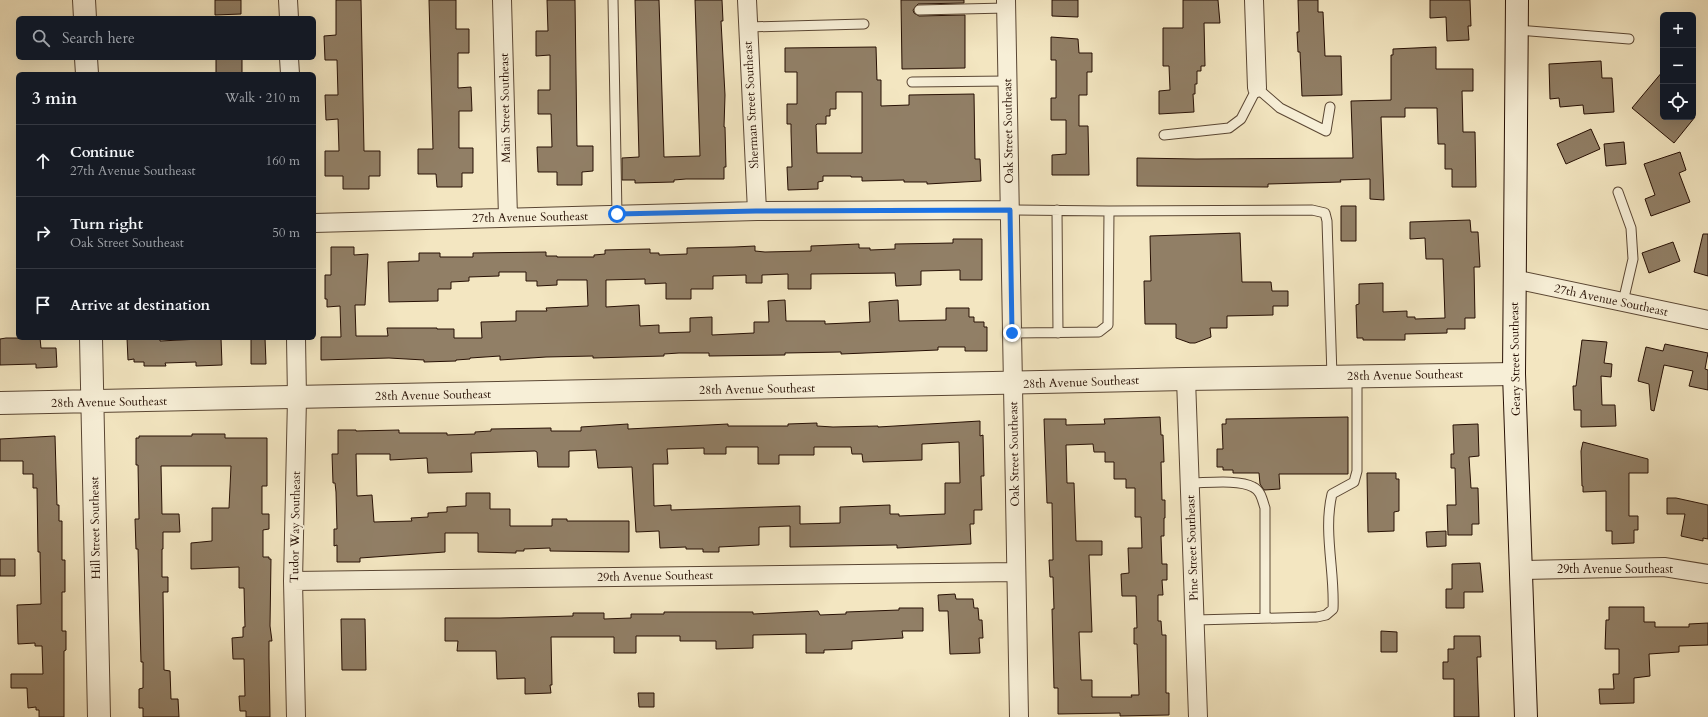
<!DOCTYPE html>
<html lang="en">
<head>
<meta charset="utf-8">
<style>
	:root { --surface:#171b24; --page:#242831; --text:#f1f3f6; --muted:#9ea1a6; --line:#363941 }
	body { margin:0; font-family:Cardo,serif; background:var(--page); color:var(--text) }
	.controls { position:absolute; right:12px; top:12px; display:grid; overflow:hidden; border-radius:6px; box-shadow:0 4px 16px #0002 }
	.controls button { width:36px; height:36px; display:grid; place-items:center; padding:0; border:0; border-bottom:1px solid var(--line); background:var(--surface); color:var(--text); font:20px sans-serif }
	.stop { position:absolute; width:12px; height:12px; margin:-9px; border:3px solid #1a73e8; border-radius:50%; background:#fff }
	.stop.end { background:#1a73e8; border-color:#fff; box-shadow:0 1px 4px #0008 }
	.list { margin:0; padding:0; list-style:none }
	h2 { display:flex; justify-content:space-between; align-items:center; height:52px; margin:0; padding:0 16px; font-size:17px }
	h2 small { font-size:13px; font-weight:400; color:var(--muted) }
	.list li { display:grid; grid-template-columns:26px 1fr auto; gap:12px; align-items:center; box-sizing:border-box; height:72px; padding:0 16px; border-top:1px solid var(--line) }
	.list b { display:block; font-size:15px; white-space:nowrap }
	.list p { margin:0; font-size:13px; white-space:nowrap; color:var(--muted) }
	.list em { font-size:13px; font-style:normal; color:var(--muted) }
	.icon { flex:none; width:22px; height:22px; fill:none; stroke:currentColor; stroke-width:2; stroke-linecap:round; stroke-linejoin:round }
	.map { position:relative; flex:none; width:1708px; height:717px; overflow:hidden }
	.search { position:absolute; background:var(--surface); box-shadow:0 4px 16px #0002; left:16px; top:16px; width:300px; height:44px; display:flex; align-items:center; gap:10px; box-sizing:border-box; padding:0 14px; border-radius:6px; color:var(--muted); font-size:15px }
	.panel { position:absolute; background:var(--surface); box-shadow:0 4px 16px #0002; left:16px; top:72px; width:300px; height:268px; border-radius:6px }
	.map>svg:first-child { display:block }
</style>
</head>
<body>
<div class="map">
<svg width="1708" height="717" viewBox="0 0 1708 717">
	<rect width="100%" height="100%" fill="#f3e6c1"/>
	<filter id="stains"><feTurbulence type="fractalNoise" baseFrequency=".005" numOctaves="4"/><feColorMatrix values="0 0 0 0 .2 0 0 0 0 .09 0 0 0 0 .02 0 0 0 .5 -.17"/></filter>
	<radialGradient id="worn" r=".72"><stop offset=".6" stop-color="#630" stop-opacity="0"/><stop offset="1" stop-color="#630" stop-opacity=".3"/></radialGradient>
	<path fill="#917f66" stroke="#271004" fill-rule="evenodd" d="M215,0H241V14L215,15Z
		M336,0H361L364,151H380V176H369V189H343V176H325V151H339L338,119L326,120L325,95H338L337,60H325L324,36L336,35Z
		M429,0H456V29H469V53H458V88L471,87L472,111H459V148H473V173H462V187H437L436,174H418V149H433Z
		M547,0H575L577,146H593V171L582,172V185H557V172H538L537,147H552L551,114H538V90H550V55L536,56V31H548Z
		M635,0H659L664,157L700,156L695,0H722L723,21H721L725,95L724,127H725L726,167H724V179H686L674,180V182L635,183V180H622V158L639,157Z
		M901,0H964V3L918,4L913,10L914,13L919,16L965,15V68L902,69Z
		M1052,0H1078V17L1052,16Z
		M1183,0H1218L1220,23H1204L1205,66H1201V71H1197V84H1195V94H1193L1194,112L1159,114V91L1170,90L1169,66H1163V28H1183Z
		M1298,0H1318V12H1323L1325,56H1341L1342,95L1302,96L1300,52H1298L1297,32H1299Z
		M1430,0H1470L1471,26H1468L1469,40L1447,41L1446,17L1430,18Z
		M1051,37L1078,39L1079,53H1092V72H1087V95H1079V126H1088L1089,175H1052V155L1066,154V120H1051V98H1056V60H1051Z
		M876,47L877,80H881V106L909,105V95L974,94L975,159H980L981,181L927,184V182H904V180L862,181V177H851V176H823V181L818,182V189L788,190L787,167H792L791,131V124H787V104H797V72H785V48ZM836,92H862V153H817L816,125L817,124H826V116H830V109H836Z
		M1436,47V69H1473V91H1462L1463,132H1475L1476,187H1452V169H1445V144H1438L1437,108H1405V117H1381L1384,200L1370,199V179L1340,180L1341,182L1268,184V187L1137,186V158L1196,159L1353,158L1351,101L1391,100V55H1393V49Z
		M216,58H242V73H216Z
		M1601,61L1602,78H1612L1614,112L1584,114L1583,105L1560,107L1559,98L1550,99L1549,64Z
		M1663,71V117H1695L1674,143L1632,108Z
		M1591,129L1600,149L1566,164L1557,144Z
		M1624,142L1626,164L1606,166L1604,144Z
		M1680,152L1686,170L1679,173L1690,202L1651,216L1645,199L1655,195L1644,164Z
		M1341,206H1356V241H1341Z
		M1470,220L1471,232H1478L1480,267H1474L1475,318H1465V329H1447V333L1405,334V340H1363V338H1357L1356,305L1359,304V284L1383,283V312L1407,311V317H1415V319L1445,318L1443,259H1426L1425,238L1410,239V222Z
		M1240,233L1242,282H1271L1272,291H1288V306H1273V315L1227,316V328H1210L1211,337L1195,343H1190L1176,338V324H1145L1144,281H1151L1150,236Z
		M1703,234H1708V276L1694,272Z
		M953,239H982V280H960V270L921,271V285L896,286L895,273L811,274V289H788V274L762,275V283H746V275L713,276V289H691V299H666V283L645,284V279L606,280V307L639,305L640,326L659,325V333L690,332V318L712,317V335L754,333V322H769L768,301L785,300L786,321H825V324L870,322L869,302L898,300L899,321L946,320V308H969V317H974V322H984V327H987V351H965V347H938V350L841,354V352L785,353V355L709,356V353H679L664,354V356L593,358V356L546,357L500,360V356L470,358V359L456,360V361L424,362V360L389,358L321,360V337H341L340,306L327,307V299H325V275H331V247H354V255L368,254L365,305H355L356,336H388L387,328H437V329H454V338H482L481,322L516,321V311H547L546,308L588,306L587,280H557V285L537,286V281H526V272H499V276L469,277V281L451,282V289H438V301L389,302L388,262L419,261V253H440V257H473V253L546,252V256H557V257H594V255L605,254V250L650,249V253H659V255L687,254V248L734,247L755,246V251L765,252L811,251V246L859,244V248H870V250L895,249V244L953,243Z
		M1673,242L1680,261L1649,273L1642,253Z
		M6,338H40L41,348H56L57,367L36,368V364L0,365V339Z
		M127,338H160V341L221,338L222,365L196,366V362L165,363L166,366H144V362H134V359L128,360Z
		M251,338H265L266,364H251Z
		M1582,340L1607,342L1604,363L1612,364L1611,377L1601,376L1602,405H1615L1616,426L1581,427V410H1574L1573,386H1576Z
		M1665,344L1708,353L1705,369L1708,370V390L1689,386L1693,371L1664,365L1654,411L1651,410L1649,384L1638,381L1646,347L1663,351Z
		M1160,417L1161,435H1163L1164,462H1161L1162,500H1165V518H1164V536H1161L1162,564H1167V580H1162L1163,595H1158V621H1161L1162,635H1166V693H1169V715L1120,716V713L1058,714V688H1054L1052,609H1054L1053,577H1050L1049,560H1053L1052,503H1047L1044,419H1066V425L1105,424L1104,419ZM1093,444L1094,452H1105V462H1114V479H1126V488H1135V517H1141L1142,548H1128L1129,573L1121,574L1122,596H1136L1137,628H1134V644H1137L1139,695H1131L1132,697H1092V680H1081L1079,632H1092L1089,555H1102V541H1076L1074,483H1067L1066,445Z
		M1348,417V474H1279L1280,489L1264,490L1260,484L1259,473H1233V470H1223V467H1217V449H1223L1222,424H1226V419Z
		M980,421V436L983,435L984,476H981L982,510H974V524H970L971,544L897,548V545H894L790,547V526L759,527V545L719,547V552H703V549H686V547L660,548L659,531L636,532L632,467L598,468L596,450L569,451V467H538L537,452L535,451L471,453L472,472L428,473L427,458L390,460V454H356L357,496L372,495L374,522L412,521L411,518L428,517V513L447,512V507L466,506V493H490V509H510V526H552V519H567V521H629V552L550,551V548L524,549V551H516V553L478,552V533H445V552L360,558V562H337V545L334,546V529H337L336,492L335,483H333L332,454H338V430H356V431L399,430V433H447V435L475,434V432L491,431V429L551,428V431H581V427L628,424V429L728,424V426H788V424L817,423V426L833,427L878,426V427ZM959,442L960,483H945V514L899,516V514H890V505L840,507V523L800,524V506L671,510V505L654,506L653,464H668L667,449L704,448V454H726V447H758V464H779V455H814V447H851L852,454H862L863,462L922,460V444Z
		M1478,424L1479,456L1469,457L1471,488H1478L1479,524H1472V535H1448L1447,505H1456L1455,468H1451V454H1454L1453,425Z
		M192,434H225V438H267V486H262V514H269V529L263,530V557H269V559H271L270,626L272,641H269V658L270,717H246V711H240L239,696H245L244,659H233L232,638L243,637V627H245L244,588H239V567L191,569V543L212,541V508H229L231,466H161L162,514H179L180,532H163V549H162V577H168V592H163L164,670L170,671L171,699H178L179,717H143V708H139V689L143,688V662H141L138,549H136L135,519H139L138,465H136V438H139V436H192Z
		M55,436L57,505H59V521H62V560H65V592H62V631H66V650L64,651V717H39V710H36V707L28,708L27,688H11V674H43L42,646H35V643L18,644L17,605L41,604L40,552H38L37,488H33V474H23V461H0V439Z
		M1583,442L1648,459V473H1629V516H1638V530H1634V543L1612,544V531H1606V491L1583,492V486H1582L1581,451Z
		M1367,473H1396V479H1399V511L1394,512V531L1368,532Z
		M1667,498H1676L1708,505V539L1703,538V541L1681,536L1685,514H1667Z
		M1446,531V546L1427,547L1426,532Z
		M0,559H15V576H0Z
		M1480,563L1483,592H1464V608H1446V589H1452V564Z
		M955,594L956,599H973L974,608H978L979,620H982L983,638H979L980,653L950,654L948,611H939L938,595Z
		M1609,607H1644V622H1655V627H1689V624L1708,623V645L1679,646V652L1649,654L1650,676L1634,678V703L1600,704L1599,689H1614L1613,674H1619V649H1605L1606,620H1609Z
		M899,608H923V631H902L903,638L852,641V649L824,650V653H806V634L753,635V648L716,649V641H680V636H636V653H614V637H551L552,685H550L551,693L525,694V678L497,679L496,651H457L458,641H445V618H500L573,616V613H604V619L631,618V614H664V612H753V614L818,611L820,615L846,614V612L899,610Z
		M341,619H365L366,670H342Z
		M1381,631L1397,632V652H1381Z
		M1454,636H1480L1481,657H1477L1479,717H1454V679H1443V662H1448V649H1454Z
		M638,693H654V707H639Z"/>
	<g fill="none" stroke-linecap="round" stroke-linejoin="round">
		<defs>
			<path id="service" d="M613,0L617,214
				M919,10L1006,8
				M748,27L864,24
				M1518,30L1629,39
				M912,82L1007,81
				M1164,135L1229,128L1241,119L1257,88L1280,108L1326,131L1330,107
				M1618,192L1631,228L1633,259L1623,302
				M1010,210L1109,211L1108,325L1099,332L1012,333
				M1057,210L1058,333
				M1109,211L1312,210L1325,213L1327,221L1332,376
				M1190,483C1206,483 1239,479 1253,487C1261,491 1262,499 1265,508V618
				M1195,620L1317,617L1326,615L1333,609C1335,572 1323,531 1332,494L1354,482L1357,471V376"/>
			<path id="minor" d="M288,0L289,18
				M502,0L508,217
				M747,0L757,211
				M1006,0L1019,717
				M1254,0L1257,88
				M289,58L290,74
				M314,223L757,211L1010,210
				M1514,279L1708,320
				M1186,379L1198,717
				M1522,570L1664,567L1708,574
				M293,581L1016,572
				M296,717L293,581L297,398L296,338"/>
			<path id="tertiary" d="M84,0L85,18
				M86,58L87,74
				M91,338L99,717
				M0,403L1186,379L1514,374"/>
			<path id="secondary" d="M1517,0L1514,374L1526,717"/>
		</defs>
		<use href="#service" stroke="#5a4633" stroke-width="11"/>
		<use href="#minor" stroke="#5a4633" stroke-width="20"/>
		<use href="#tertiary" stroke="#5a4633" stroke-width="24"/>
		<use href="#secondary" stroke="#271004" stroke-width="24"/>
		<use href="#service" stroke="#f7efd7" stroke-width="9"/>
		<use href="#minor" stroke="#f7efd7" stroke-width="18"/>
		<use href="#tertiary" stroke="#f7efd7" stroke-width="22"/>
		<use href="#secondary" stroke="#f7efd7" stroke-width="22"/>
	</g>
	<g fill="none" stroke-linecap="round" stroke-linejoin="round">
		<path stroke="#1a73e8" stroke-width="5" d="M617,214L756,211L1010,210L1012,333"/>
	</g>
	<g text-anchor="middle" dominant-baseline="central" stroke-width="4" stroke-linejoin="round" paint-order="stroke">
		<g font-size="12" fill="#271004" stroke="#f7efd7">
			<text transform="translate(751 105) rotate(-93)">Sherman Street Southeast</text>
			<text transform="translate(505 108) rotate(-91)">Main Street Southeast</text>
			<text transform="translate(1008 131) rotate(-91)">Oak Street Southeast</text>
			<text transform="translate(530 217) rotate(-1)">27th Avenue Southeast</text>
			<text transform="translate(1611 300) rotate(12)">27th Avenue Southeast</text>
			<text transform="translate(1515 359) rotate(-91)">Geary Street Southeast</text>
			<text transform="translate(1405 375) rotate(-1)">28th Avenue Southeast</text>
			<text transform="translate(1081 382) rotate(-2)">28th Avenue Southeast</text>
			<text transform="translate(757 389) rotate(-1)">28th Avenue Southeast</text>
			<text transform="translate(433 395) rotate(-1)">28th Avenue Southeast</text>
			<text transform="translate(109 402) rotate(-1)">28th Avenue Southeast</text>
			<text transform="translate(1014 454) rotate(-91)">Oak Street Southeast</text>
			<text transform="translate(295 527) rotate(-89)">Tudor Way Southeast</text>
			<text transform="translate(95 528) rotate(-91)">Hill Street Southeast</text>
			<text transform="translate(1192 548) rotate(-92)">Pine Street Southeast</text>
			<text x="1615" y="569">29th Avenue Southeast</text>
			<text transform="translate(655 576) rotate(-1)">29th Avenue Southeast</text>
		</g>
	</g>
	<rect width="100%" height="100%" filter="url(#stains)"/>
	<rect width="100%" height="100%" fill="url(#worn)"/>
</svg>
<div class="controls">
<button>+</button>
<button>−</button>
<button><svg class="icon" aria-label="locate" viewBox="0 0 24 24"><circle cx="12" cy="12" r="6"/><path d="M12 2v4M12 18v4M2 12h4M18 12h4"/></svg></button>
</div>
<div class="stop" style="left:617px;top:214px"></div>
<div class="stop end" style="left:1012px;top:333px"></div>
<div class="search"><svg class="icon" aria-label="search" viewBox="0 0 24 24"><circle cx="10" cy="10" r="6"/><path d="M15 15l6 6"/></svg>Search here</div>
<section class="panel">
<h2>3 min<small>Walk · 210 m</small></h2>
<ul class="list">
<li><svg class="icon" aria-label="ahead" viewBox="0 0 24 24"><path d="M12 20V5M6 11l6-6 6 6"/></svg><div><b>Continue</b><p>27th Avenue Southeast</p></div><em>160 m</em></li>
<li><svg class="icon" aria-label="right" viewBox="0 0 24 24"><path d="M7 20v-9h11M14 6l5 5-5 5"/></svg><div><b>Turn right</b><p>Oak Street Southeast</p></div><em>50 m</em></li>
<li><svg class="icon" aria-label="arrive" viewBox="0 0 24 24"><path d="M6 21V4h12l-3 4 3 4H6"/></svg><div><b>Arrive at destination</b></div></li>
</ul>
</section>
</div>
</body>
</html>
